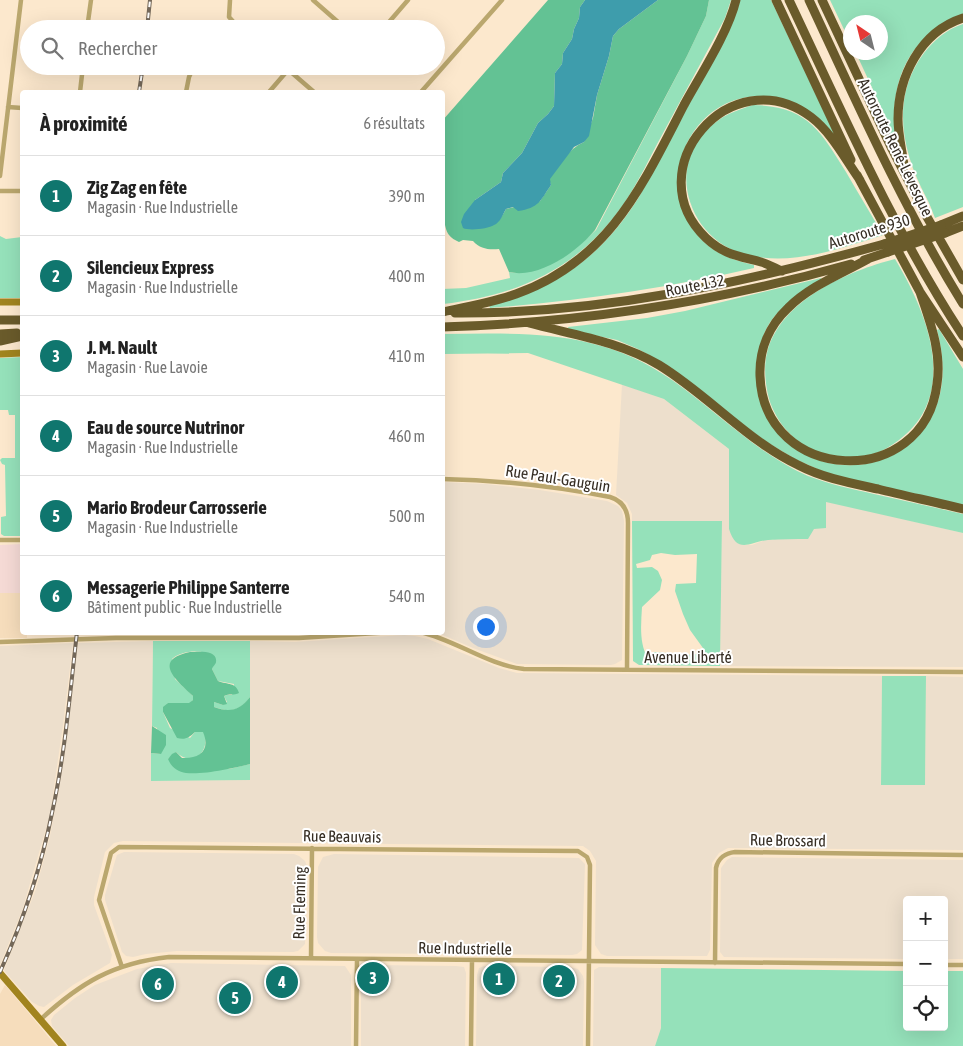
<!DOCTYPE html>
<html lang="fr">
<head>
<meta charset="utf-8">
<style>
	:root { --surface:#fff; --page:#f2f2f2; --text:#222; --muted:#767676; --line:#e0e0e0; --accent:#0f766e }
	body { margin:0; font-family:"Asap Condensed",sans-serif; background:var(--page); color:var(--text) }
	.controls { position:absolute; right:15px; bottom:15px; display:grid; overflow:hidden; border-radius:5px; box-shadow:0 5px 20px #0002 }
	.controls button { width:45px; height:45px; display:grid; place-items:center; padding:0; border:0; border-bottom:1px solid var(--line); background:var(--surface); color:var(--text); font:25px sans-serif }
	.compass { position:absolute; left:843px; top:15px; width:45px; height:45px; border-radius:50%; background:var(--surface); box-shadow:0 5px 20px #0002; rotate:325deg }
	.you { position:absolute; left:485px; top:626px; width:18px; height:18px; margin:-12px; border:4px solid #fff; border-radius:50%; background:#1a73e8; box-shadow:0 0 0 8px #1a73e833 }
	.badge { display:grid; place-items:center; width:32px; height:32px; border-radius:50%; background:var(--accent); color:#fff; font-size:16px; font-weight:700 }
	.pin { position:absolute; translate:-50% -50%; border:2px solid #fff; box-shadow:0 1px 5px #0006 }
	.list { margin:0; padding:0; list-style:none }
	h2 { display:flex; justify-content:space-between; align-items:center; height:65px; margin:0; padding:0 20px; font-size:21px }
	h2 small { font-size:16px; font-weight:400; color:var(--muted) }
	.list li { display:grid; grid-template-columns:32px 1fr auto; gap:15px; align-items:center; box-sizing:border-box; height:80px; padding:0 20px; border-top:1px solid var(--line) }
	.list b { display:block; font-size:19px; white-space:nowrap }
	.list p { margin:0; font-size:16px; white-space:nowrap; color:var(--muted) }
	.list em { font-size:16px; font-style:normal; color:var(--muted) }
	.icon { flex:none; width:28px; height:28px; fill:none; stroke:currentColor; stroke-width:2; stroke-linecap:round; stroke-linejoin:round }
	.map { position:relative; flex:none; width:963px; height:1046px; overflow:hidden }
	.search { position:absolute; background:var(--surface); box-shadow:0 5px 20px #0002; left:20px; top:20px; width:425px; height:55px; display:flex; align-items:center; gap:12px; box-sizing:border-box; padding:0 18px; border-radius:28px; color:var(--muted); font-size:19px }
	.panel { position:absolute; background:var(--surface); box-shadow:0 5px 20px #0002; left:20px; top:90px; width:425px; height:545px; border-radius:5px }
	.map>svg:first-child { display:block }
</style>
</head>
<body>
<div class="map">
<svg width="963" height="1046" viewBox="0 0 963 1046">
	<rect width="100%" height="100%" fill="#fce8cd"/>
	<path fill="#f6ddbc" d="M0,593H22V632L27,633V638H0Z
		M5,985L32,1017L56,1046H0V994Z"/>
	<path fill="#eddfcc" d="M622,384L664,399L729,449V529L744,545H752L765,540H773L826,501L963,533V667L720,666L722,521H632V514L627,503L616,495Z
		M443,482L486,484L540,490L607,501L618,506L622,511L624,521L622,660L615,664L611,665L517,664L473,648L438,633L442,632Z
		M404,635L415,636L428,639L499,668L517,673L882,676L881,785L925,784L926,676L963,677V850L728,848L719,853L712,863L710,950L707,956H607L601,954L595,945L596,861L590,851L583,846L123,841L114,843L105,852L94,897V905L112,955L110,963L73,985L44,1007L39,1006L32,1002L6,973L4,970L36,889L50,836L64,760L78,643L153,641L151,781L250,780V641L295,642Z
		M73,643L63,725L50,815L22,911L0,965V646Z
		M124,852L294,854L299,856L305,861L307,866L305,944L298,951L293,952L177,951L146,954L133,957L126,956L122,952L105,900V895L116,858L117,855Z
		M334,854L579,858L585,864L582,950L577,954L572,955L331,953L325,951L318,943L317,937L318,867L323,857Z
		M732,857L963,860V959H944V900H907V959L724,957L720,952L721,868L727,860Z
		M171,963L345,966L351,975V1046H69L52,1026L51,1020L54,1015L75,998L95,985L137,969Z
		M372,965L456,966L464,967L466,973L465,1046H361V977L365,969Z
		M484,966L569,967L578,969L583,976L584,981L583,1046H476L477,975L479,968Z
		M599,967L661,968V1028L655,1046H593L594,973V970Z"/>
	<path fill="#f5dad5" d="M22,544V593H0V545Z"/>
	<path fill="#95e1ba" fill-rule="evenodd" d="M709,0H731L725,18C704,57 683,96 662,135C650,157 639,181 625,202C580,268 520,295 443,304L442,289L466,288L510,278L509,272L515,273L559,260L584,241L596,230L687,56L706,16Z
		M740,0H771L835,135L833,137C826,129 818,118 810,112C799,103 784,99 771,97C692,86 647,187 703,241C717,255 736,261 754,265V268C667,288 579,301 490,308L489,305C558,286 600,259 639,197L729,30Z
		M830,0H963V14C923,30 900,59 895,102C893,117 896,131 897,145L895,147L888,131L887,120L856,53L880,52V22H850V42Z
		M963,24V207L935,218C932,211 930,204 926,197C902,152 890,98 924,53C934,40 947,29 963,24Z
		M753,105C807,106 820,130 846,172C858,193 871,214 883,235C839,249 787,268 741,253C692,238 667,173 704,133C720,116 732,112 753,105Z
		M0,236L6,239L22,237V298H0Z
		M895,259C931,319 963,404 887,448C865,461 833,460 811,449C788,438 771,414 767,390C765,378 764,365 767,353C780,300 848,271 895,259Z
		M821,278L822,280C806,291 787,301 774,317C764,329 760,344 758,359C742,455 866,504 924,428C946,400 946,363 937,330L939,329L963,369V505L833,476L795,459L765,441L658,360L638,349L617,340L569,330L568,327L647,318L685,311Z
		M442,334C526,333 600,329 672,380C716,411 759,455 808,476C829,484 852,489 874,494C904,501 933,507 963,514V533L826,502V528L814,529L808,539C795,539 781,539 768,540C750,542 737,555 729,529V449L664,399L528,353L443,354Z
		M22,357V536H4L1,534V517L6,516L5,465L2,464L0,460L2,458H15V415H9L8,410H0V358Z
		M632,521H722L720,666L639,665L633,661ZM661,553L675,555L697,554L696,583L676,584L675,591L683,614L690,630L703,648L699,653L693,655L654,652L651,658L648,659C639,643 641,625 642,607L660,590L662,580L658,571L652,567L637,568L636,564L650,560L652,555Z
		M153,641H250V697C240,711 230,713 214,707V702L223,705L227,702L224,696L227,695H232L234,684L218,681L212,669L214,656C203,649 181,650 172,659L175,679L193,696V700L190,703H168L163,712L170,728L190,738L195,732H204C211,752 192,768 176,752L168,759L229,769L250,764V780L151,781V753L161,754L157,728L152,726Z
		M882,676H926L925,785H881Z
		M661,968L907,971V1027H944V971H963V1046H655L661,1028Z"/>
	<path fill="#63c294" d="M548,0H585L580,7L579,18L574,29L572,39L563,53L562,64L555,73L554,106L548,114L538,123L522,153L503,173L501,182L475,200L484,227C498,225 499,221 506,209L540,201L551,185L549,179C559,165 568,149 584,142L593,118L597,95L609,56L613,36L619,29L658,0H709L706,16L687,56L595,230C577,252 539,279 509,272L499,249C489,250 480,249 473,241L463,240L459,242C455,240 451,238 449,235C438,221 443,143 442,121Z
		M190,652C197,652 218,649 216,662C216,664 213,666 212,669L218,681C228,685 236,682 239,693C234,696 229,693 224,696L227,704L223,705L214,702V707C230,713 240,710 250,697V764C234,768 203,775 186,773C178,772 171,767 168,759L172,754L176,752L182,758C199,759 211,751 203,732H195C189,738 185,740 177,738L163,712V707L168,703H189L193,700V696C177,681 151,660 190,652Z
		M152,726L166,735V745L161,754L151,753Z"/>
	<path fill="#3e9dac" d="M585,0H658L619,29L613,36L609,56L597,95L589,136L584,142L574,147L550,179L551,185C540,201 539,208 518,211L513,207L506,209C503,214 500,223 494,225C488,229 469,231 463,228L461,222L464,214L475,200L501,182L503,173L522,153L538,123L548,114L554,106L555,73L562,64L563,53L572,39L574,29L579,18L580,7Z"/>
	<g fill="none" stroke-linecap="round" stroke-linejoin="round">
		<path stroke="#baa76e" stroke-width="4.5" d="M230,0L229,17L240,29
			M313,0L346,29
			M87,29L91,0
			M383,29L408,0
			M284,66L314,92
			M80,92L83,66
			M186,92L189,77L194,66
			M269,92L288,70
			M421,92L502,0
			M8,107L22,108
			M0,176L21,0
			M0,191H22
			M442,479C499,480 554,486 610,497C623,501 628,510 628,523L627,669
			M0,540H22
			M420,632C456,640 487,665 524,669L963,672
			M0,642L116,638H299L392,632
			M311,958L312,848
			M715,963L716,868C718,858 726,853 735,852L963,855
			M944,965H963
			M122,967L99,900L111,853L119,847L578,851L587,857L590,865L588,1046
			M40,1020C80,983 113,963 169,957L907,964
			M356,1046L357,959
			M471,1046L472,960"/>
		<path stroke="#a1841f" stroke-width="7" d="M0,302H22
			M0,354L22,353
			M0,973L63,1046"/>
		<path stroke="#6a5b2b" stroke-width="9" d="M776,0L851,160
			M789,0C843,114 894,231 963,336
			M809,0C857,103 903,207 963,304
			M822,0L892,149L927,217L963,280
			M904,165C902,150 898,134 898,119C898,77 920,32 963,18
			M857,175L920,292L963,357
			M941,225L963,216
			M945,233L963,226
			M868,259C841,274 810,286 788,308C769,326 759,350 760,376C764,484 924,491 937,384C942,352 930,322 920,292
			M864,260L888,252
			M782,271C775,268 768,264 761,262C739,256 724,255 706,238C635,170 731,57 811,117C832,133 845,159 860,180
			M442,312C467,307 492,303 516,294C609,261 642,186 684,105C701,74 728,33 736,0
			M455,313C601,314 744,283 884,244
			M0,320H22
			M529,323C574,335 618,341 659,365C708,395 746,440 798,465C823,478 850,483 878,489C906,496 935,502 963,509
			M442,327C582,323 717,302 851,264
			M0,334L17,333
			M0,341L22,336"/>
		<defs>
			<path id="rail" d="M147,29L150,0
				M139,92L143,66
				M0,972C23,921 41,868 52,813C65,754 70,693 77,632"/>
		</defs>
		<use href="#rail" stroke="#746859" stroke-width="4"/>
		<use href="#rail" stroke="#fff" stroke-width="2" stroke-dasharray="5.5" stroke-linecap="butt"/>
		<path stroke="#6a5b2b" stroke-width="9" d="M884,244L941,225
			M888,252L945,233"/>
	</g>
	<g text-anchor="middle" dominant-baseline="central" stroke-width="4" stroke-linejoin="round" paint-order="stroke">
		<g font-size="16" fill="#362e24" stroke="#fff">
			<text transform="translate(896 147) rotate(64)">Autoroute René-Lévesque</text>
			<text transform="translate(869 231) rotate(-17)">Autoroute 930</text>
			<text transform="translate(695 285) rotate(-11)">Route 132</text>
			<text transform="translate(558 478) rotate(9)">Rue Paul-Gauguin</text>
			<text x="688" y="657">Avenue Liberté</text>
			<text transform="translate(342 836) rotate(1)">Rue Beauvais</text>
			<text transform="translate(788 840) rotate(1)">Rue Brossard</text>
			<text transform="translate(299 903) rotate(-89)">Rue Fleming</text>
			<text transform="translate(465 948) rotate(1)">Rue Industrielle</text>
		</g>
	</g>
</svg>
<div class="controls">
<button>+</button>
<button>−</button>
<button><svg class="icon" aria-label="locate" viewBox="0 0 24 24"><circle cx="12" cy="12" r="6"/><path d="M12 2v4M12 18v4M2 12h4M18 12h4"/></svg></button>
</div>
<svg class="compass" viewBox="-18 -18 36 36"><path d="M0-13l5 13h-10z" fill="#e53935"/><path d="M0 13l5-13h-10z" fill="#767676"/></svg>
<div class="you"></div>
<div class="pin badge" style="left:499px;top:979px">1</div>
<div class="pin badge" style="left:559px;top:981px">2</div>
<div class="pin badge" style="left:373px;top:978px">3</div>
<div class="pin badge" style="left:282px;top:982px">4</div>
<div class="pin badge" style="left:235px;top:998px">5</div>
<div class="pin badge" style="left:158px;top:984px">6</div>
<div class="search"><svg class="icon" aria-label="search" viewBox="0 0 24 24"><circle cx="10" cy="10" r="6"/><path d="M15 15l6 6"/></svg>Rechercher</div>
<section class="panel">
<h2>À proximité<small>6 résultats</small></h2>
<ul class="list">
<li><span class="badge">1</span><div><b>Zig Zag en fête</b><p>Magasin · Rue Industrielle</p></div><em>390 m</em></li>
<li><span class="badge">2</span><div><b>Silencieux Express</b><p>Magasin · Rue Industrielle</p></div><em>400 m</em></li>
<li><span class="badge">3</span><div><b>J. M. Nault</b><p>Magasin · Rue Lavoie</p></div><em>410 m</em></li>
<li><span class="badge">4</span><div><b>Eau de source Nutrinor</b><p>Magasin · Rue Industrielle</p></div><em>460 m</em></li>
<li><span class="badge">5</span><div><b>Mario Brodeur Carrosserie</b><p>Magasin · Rue Industrielle</p></div><em>500 m</em></li>
<li><span class="badge">6</span><div><b>Messagerie Philippe Santerre</b><p>Bâtiment public · Rue Industrielle</p></div><em>540 m</em></li>
</ul>
</section>
</div>
</body>
</html>
